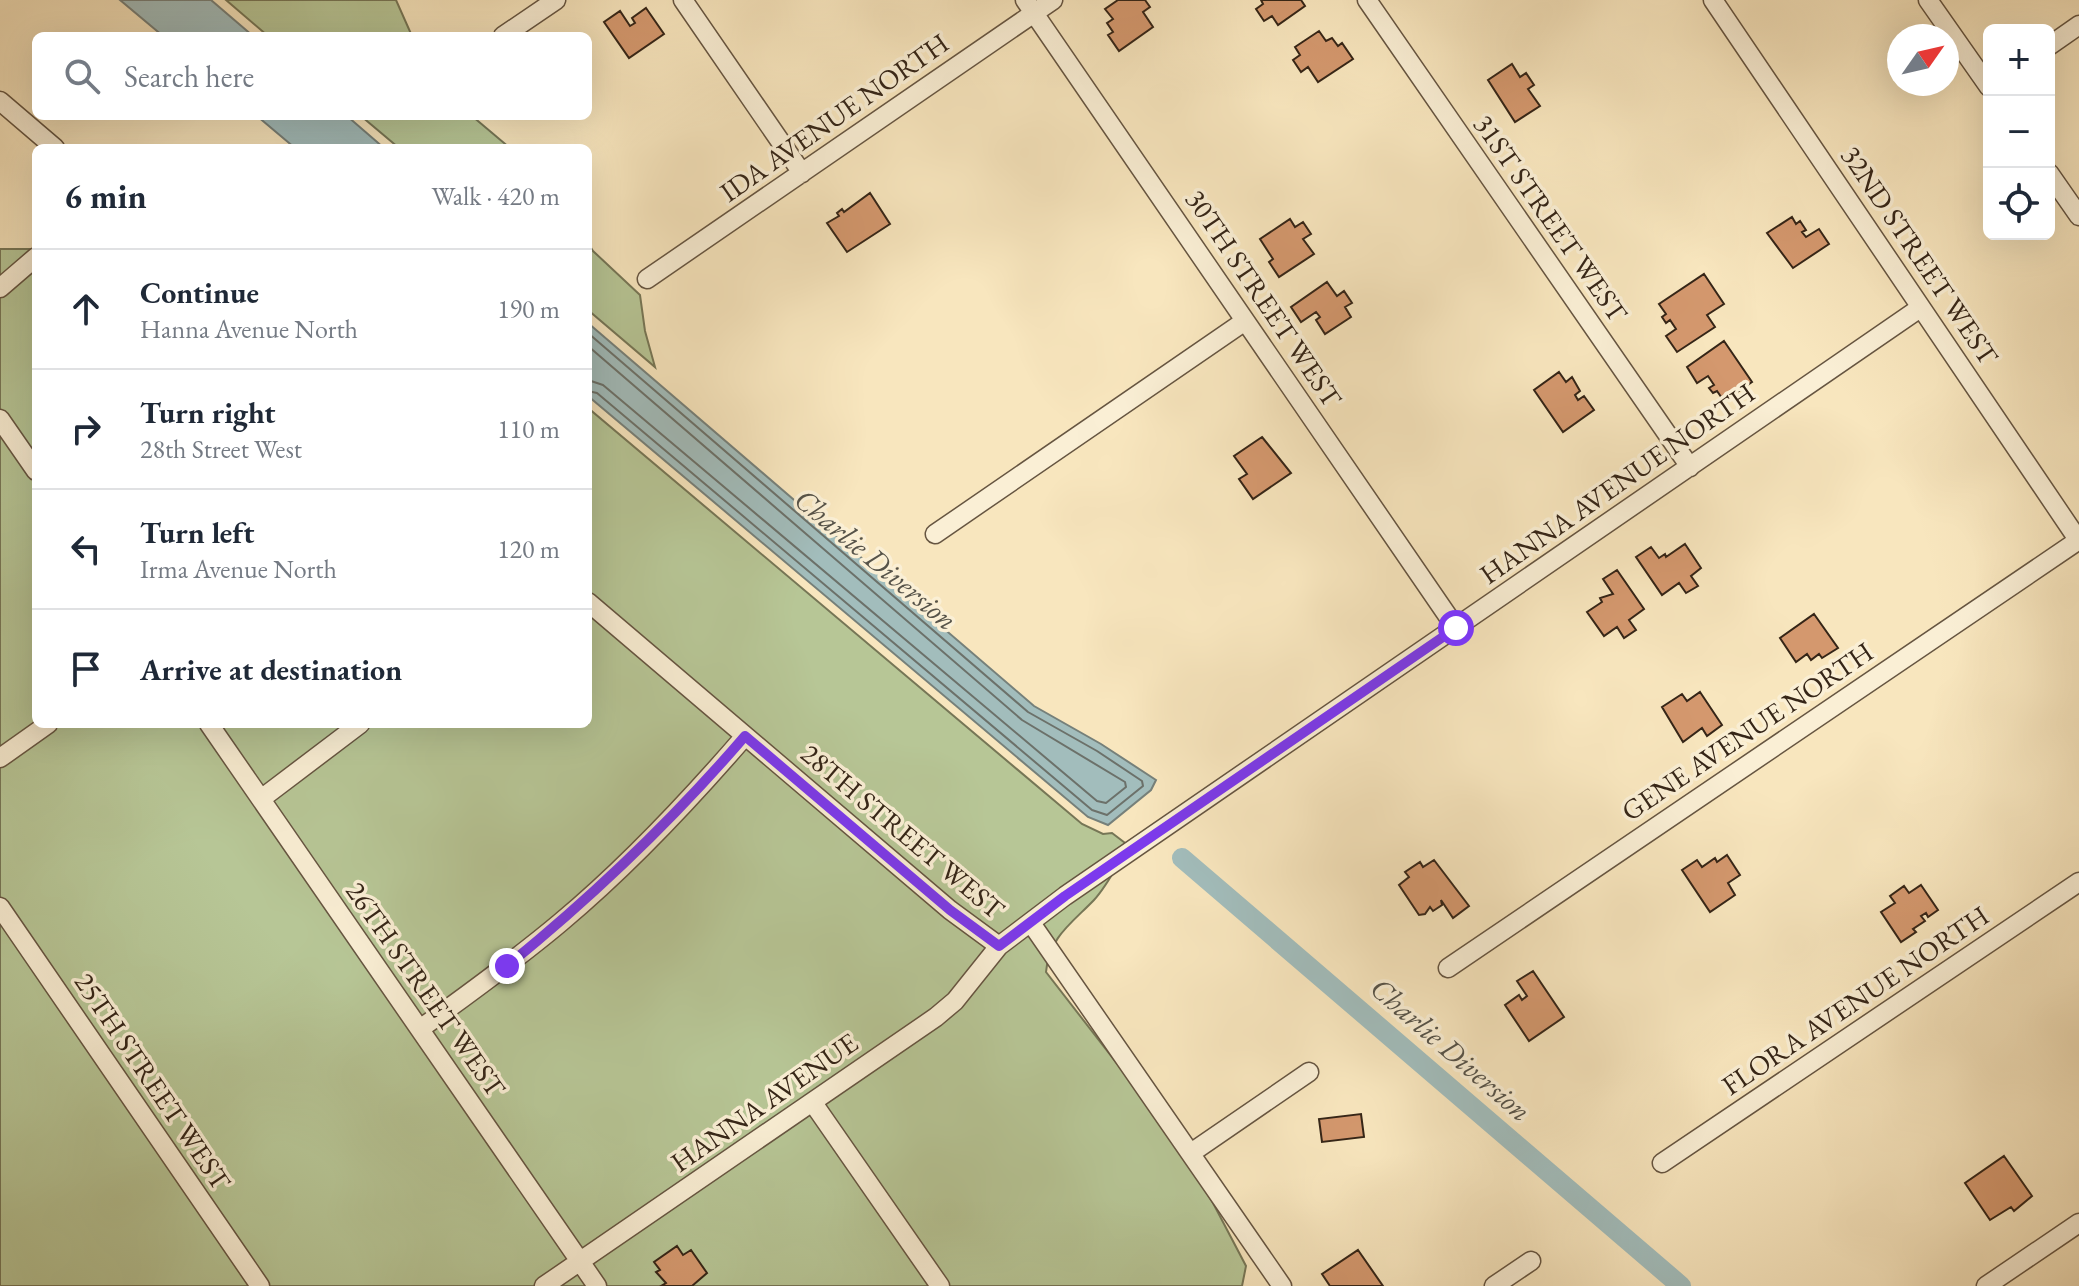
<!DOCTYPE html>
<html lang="en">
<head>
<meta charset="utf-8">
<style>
	:root { --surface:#fff; --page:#f2f2f3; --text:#1f2937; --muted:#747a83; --line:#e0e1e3 }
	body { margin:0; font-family:"EB Garamond",serif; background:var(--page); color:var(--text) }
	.controls { position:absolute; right:24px; top:24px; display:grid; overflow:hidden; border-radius:12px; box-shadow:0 8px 32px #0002 }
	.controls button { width:72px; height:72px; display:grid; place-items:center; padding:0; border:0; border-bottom:2px solid var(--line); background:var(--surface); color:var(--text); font:40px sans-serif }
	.compass { position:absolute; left:1887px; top:24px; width:72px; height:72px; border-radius:50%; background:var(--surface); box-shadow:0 8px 32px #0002; rotate:56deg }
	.stop { position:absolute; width:24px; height:24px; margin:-18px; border:6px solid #7c3aed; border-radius:50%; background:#fff }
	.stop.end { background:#7c3aed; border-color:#fff; box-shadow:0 2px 8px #0008 }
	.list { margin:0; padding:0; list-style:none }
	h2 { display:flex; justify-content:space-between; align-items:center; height:104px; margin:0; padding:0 32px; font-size:34px }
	h2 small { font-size:26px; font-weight:400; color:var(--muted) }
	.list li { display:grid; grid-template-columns:52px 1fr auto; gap:24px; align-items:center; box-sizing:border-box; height:120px; padding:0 32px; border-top:2px solid var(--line) }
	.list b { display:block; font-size:30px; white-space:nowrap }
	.list p { margin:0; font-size:26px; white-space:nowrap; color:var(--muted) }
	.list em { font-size:26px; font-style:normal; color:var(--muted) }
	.icon { flex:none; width:44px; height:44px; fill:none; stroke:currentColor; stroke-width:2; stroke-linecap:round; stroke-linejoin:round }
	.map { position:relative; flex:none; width:2079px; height:1286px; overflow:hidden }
	.search { position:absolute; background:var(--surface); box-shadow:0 8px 32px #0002; left:32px; top:32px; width:560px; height:88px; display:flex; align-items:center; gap:20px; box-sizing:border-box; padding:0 28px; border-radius:12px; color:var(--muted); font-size:30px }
	.panel { position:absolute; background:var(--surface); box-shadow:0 8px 32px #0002; left:32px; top:144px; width:560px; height:584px; border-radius:12px }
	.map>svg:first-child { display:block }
</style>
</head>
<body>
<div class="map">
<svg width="2079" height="1286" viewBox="0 0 2079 1286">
	<rect width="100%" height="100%" fill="#f8e6be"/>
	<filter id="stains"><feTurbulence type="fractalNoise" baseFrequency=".0025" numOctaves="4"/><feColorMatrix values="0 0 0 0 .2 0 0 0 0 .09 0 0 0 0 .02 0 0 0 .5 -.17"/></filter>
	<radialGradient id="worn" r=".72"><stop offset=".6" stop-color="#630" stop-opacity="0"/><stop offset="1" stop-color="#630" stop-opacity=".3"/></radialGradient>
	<path fill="#b7c696" stroke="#767656" stroke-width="2" d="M226,0H396L412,36H268Z
		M361,116H472L510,148H399Z
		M588,243L593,251L640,295L645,331L655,367L588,310Z
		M0,249H36V724H588V408L1082,824L1103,834L1112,833L1129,846C1118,863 1108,885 1094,900C1072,923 1049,937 1046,972L1167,1128L1213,1203L1246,1266L1242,1286H0Z"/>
	<path fill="#a2bdbc" stroke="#76807a" stroke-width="2" d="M120,0H211L253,36H163Z
		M257,116H347L384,148H295Z
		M588,323L1034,706L1101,744L1156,780L1151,790L1108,825L1088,817L588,396Z"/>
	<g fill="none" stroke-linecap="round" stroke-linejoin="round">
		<path stroke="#6c716a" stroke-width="2" d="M588,333L1028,712L1097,751L1142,781L1143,786L1107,815L1092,810L597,393L588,391
			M588,346L1022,720L1125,782L1126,787L1106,803L1097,801L603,385L588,380"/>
		<path stroke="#a2bdbc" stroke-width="20" d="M1182,858L1681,1286"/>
	</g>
	<path fill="#d4986e" stroke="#352517" stroke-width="2" d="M1118,0H1145L1150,7L1143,12L1153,27L1119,51L1108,35L1113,32L1107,23L1113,19L1105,9Z
		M1261,0H1301L1305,6L1278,25L1272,16L1264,21L1256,9L1263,4Z
		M646,8L664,34L629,58L604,22L620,11L630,26L635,23L632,18Z
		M1319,31L1326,41L1332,38L1338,46L1342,43L1353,59L1318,82L1308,67L1301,72L1293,60L1300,55L1295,47Z
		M1512,64L1520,77L1526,73L1534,85L1528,89L1540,106L1515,122L1488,80Z
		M870,193L890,224L847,252L827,223L839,216L837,213L842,209L844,212Z
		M1792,217L1796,224L1800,221L1806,230L1802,232L1806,237L1819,229L1829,244L1793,268L1767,233Z
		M1290,219L1295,227L1303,222L1311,234L1303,239L1314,254L1279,277L1269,262L1273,259L1260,239Z
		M1704,274L1724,304L1707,315L1715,327L1677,352L1666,336L1676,329L1670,320L1666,323L1662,317L1666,314L1659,304Z
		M1327,282L1337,296L1344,291L1352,303L1345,307L1351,317L1325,334L1316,320L1320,317L1316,312L1301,322L1291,307Z
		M1724,341L1752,382L1724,401L1717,391L1713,393L1709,388L1714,385L1708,376L1697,383L1687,367Z
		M1559,372L1566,382L1572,377L1580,391L1575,395L1578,400L1584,396L1594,410L1563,432L1534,390Z
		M1262,437L1291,473L1253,499L1239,479L1247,474L1234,456Z
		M1685,544L1701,568L1691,576L1698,586L1686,593L1679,583L1662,595L1636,557L1651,547L1659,558L1665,554L1666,557Z
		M1617,570L1644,609L1629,620L1636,630L1624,638L1617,627L1604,636L1587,612L1602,602L1600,598L1613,594L1603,579Z
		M1814,614L1838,648L1822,658L1819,654L1811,660L1807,654L1796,662L1780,638Z
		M1700,692L1722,725L1707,736L1702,728L1683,742L1662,707L1682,694L1687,701Z
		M1727,855L1740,875L1728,883L1735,895L1710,912L1682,870L1697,860L1702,867L1715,858L1717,862Z
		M1434,860L1469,906L1453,918L1441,900L1442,905L1433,911L1430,907L1425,914L1419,915L1399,885L1409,877L1405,872L1420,862L1423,867Z
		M1921,885L1938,910L1928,917L1926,913L1921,916L1925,921L1913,929L1916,932L1901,942L1881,912L1895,903L1890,896L1904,886L1909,893Z
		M1533,971L1564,1017L1529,1041L1505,1005L1519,995L1522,1000L1527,996L1517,981Z
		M1361,1114L1364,1137L1322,1142L1319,1119Z
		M2004,1156L2032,1196L2014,1211L2011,1207L1990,1220L1965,1183Z
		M677,1246L683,1255L691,1250L707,1273L692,1286H661L666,1283L656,1272L660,1270L654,1262Z
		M1358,1250L1383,1286H1330L1322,1274Z"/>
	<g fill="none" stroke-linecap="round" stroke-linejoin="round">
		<defs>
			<path id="minor" d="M683,0L802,173
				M1025,0L1456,628
				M1367,0L1690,467
				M1713,0L2079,541
				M1928,0L1989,87
				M503,36L556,0
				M2049,46L2079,25
				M0,101L55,148
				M2049,173L2079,216
				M647,279L1053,0
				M0,288L36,257
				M0,419L36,471
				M935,534L1245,321
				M588,602L950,910L999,946
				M209,724L597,1286
				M0,758L48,724
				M261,799L360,724
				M0,907L260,1286
				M1031,923L1282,1286
				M1448,968L2079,540
				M420,1029C467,995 516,960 561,922C628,866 688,802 745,736
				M813,1103L940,1286
				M1191,1153L1309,1072
				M1662,1163L2079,882
				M544,1286L936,1017L955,1001L999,946L1065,896L1920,308
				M1494,1286L1531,1261
				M1986,1286L2079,1223"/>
		</defs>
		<use href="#minor" stroke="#665541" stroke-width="21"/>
		<use href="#minor" stroke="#faefd5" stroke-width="18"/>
	</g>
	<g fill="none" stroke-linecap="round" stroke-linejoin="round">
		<path stroke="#7c3aed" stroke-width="10" d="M507,966C593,896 672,821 745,736L950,910L999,946L1065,896L1456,628"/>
	</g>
	<g text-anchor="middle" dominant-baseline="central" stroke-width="7" stroke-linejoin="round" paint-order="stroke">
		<g font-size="28" fill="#352517" stroke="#faefd5">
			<text transform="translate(834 117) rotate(-35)">IDA AVENUE NORTH</text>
			<text transform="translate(1551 218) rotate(55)">31ST STREET WEST</text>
			<text transform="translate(1920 255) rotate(56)">32ND STREET WEST</text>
			<text transform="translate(1264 298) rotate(56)">30TH STREET WEST</text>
			<text transform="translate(1617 483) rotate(-35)">HANNA AVENUE NORTH</text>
			<text transform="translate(1747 731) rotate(-34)">GENE AVENUE NORTH</text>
			<text transform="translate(903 831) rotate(40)">28TH STREET WEST</text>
			<text transform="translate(426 989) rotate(55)">26TH STREET WEST</text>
			<text transform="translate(1855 1000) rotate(-34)">FLORA AVENUE NORTH</text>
			<text transform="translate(153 1081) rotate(56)">25TH STREET WEST</text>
			<text transform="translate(764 1102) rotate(-35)">HANNA AVENUE</text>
		</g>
		<g font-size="30" font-style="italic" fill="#565349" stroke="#faefd5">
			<text transform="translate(876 559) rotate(40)">Charlie Diversion</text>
			<text transform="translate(1451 1049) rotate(41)">Charlie Diversion</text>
		</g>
	</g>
	<rect width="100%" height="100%" filter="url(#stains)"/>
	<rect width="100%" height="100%" fill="url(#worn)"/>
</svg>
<div class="controls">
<button>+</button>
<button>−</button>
<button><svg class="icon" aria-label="locate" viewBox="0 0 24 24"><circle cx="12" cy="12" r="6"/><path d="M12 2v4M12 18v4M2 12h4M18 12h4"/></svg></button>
</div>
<svg class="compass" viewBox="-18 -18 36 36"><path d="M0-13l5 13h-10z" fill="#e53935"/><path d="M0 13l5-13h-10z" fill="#747a83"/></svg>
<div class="stop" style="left:1456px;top:628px"></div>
<div class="stop end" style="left:507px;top:966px"></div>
<div class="search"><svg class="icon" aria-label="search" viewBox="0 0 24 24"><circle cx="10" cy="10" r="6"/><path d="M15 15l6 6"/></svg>Search here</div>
<section class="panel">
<h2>6 min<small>Walk · 420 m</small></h2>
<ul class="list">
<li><svg class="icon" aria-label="ahead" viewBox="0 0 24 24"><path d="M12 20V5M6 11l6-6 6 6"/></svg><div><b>Continue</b><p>Hanna Avenue North</p></div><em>190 m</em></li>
<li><svg class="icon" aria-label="right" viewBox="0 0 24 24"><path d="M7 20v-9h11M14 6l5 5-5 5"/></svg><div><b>Turn right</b><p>28th Street West</p></div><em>110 m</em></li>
<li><svg class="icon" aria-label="left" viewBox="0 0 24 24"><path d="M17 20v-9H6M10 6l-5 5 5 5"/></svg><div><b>Turn left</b><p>Irma Avenue North</p></div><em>120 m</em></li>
<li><svg class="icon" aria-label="arrive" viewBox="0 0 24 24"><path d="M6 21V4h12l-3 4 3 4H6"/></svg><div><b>Arrive at destination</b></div></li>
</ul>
</section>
</div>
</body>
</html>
